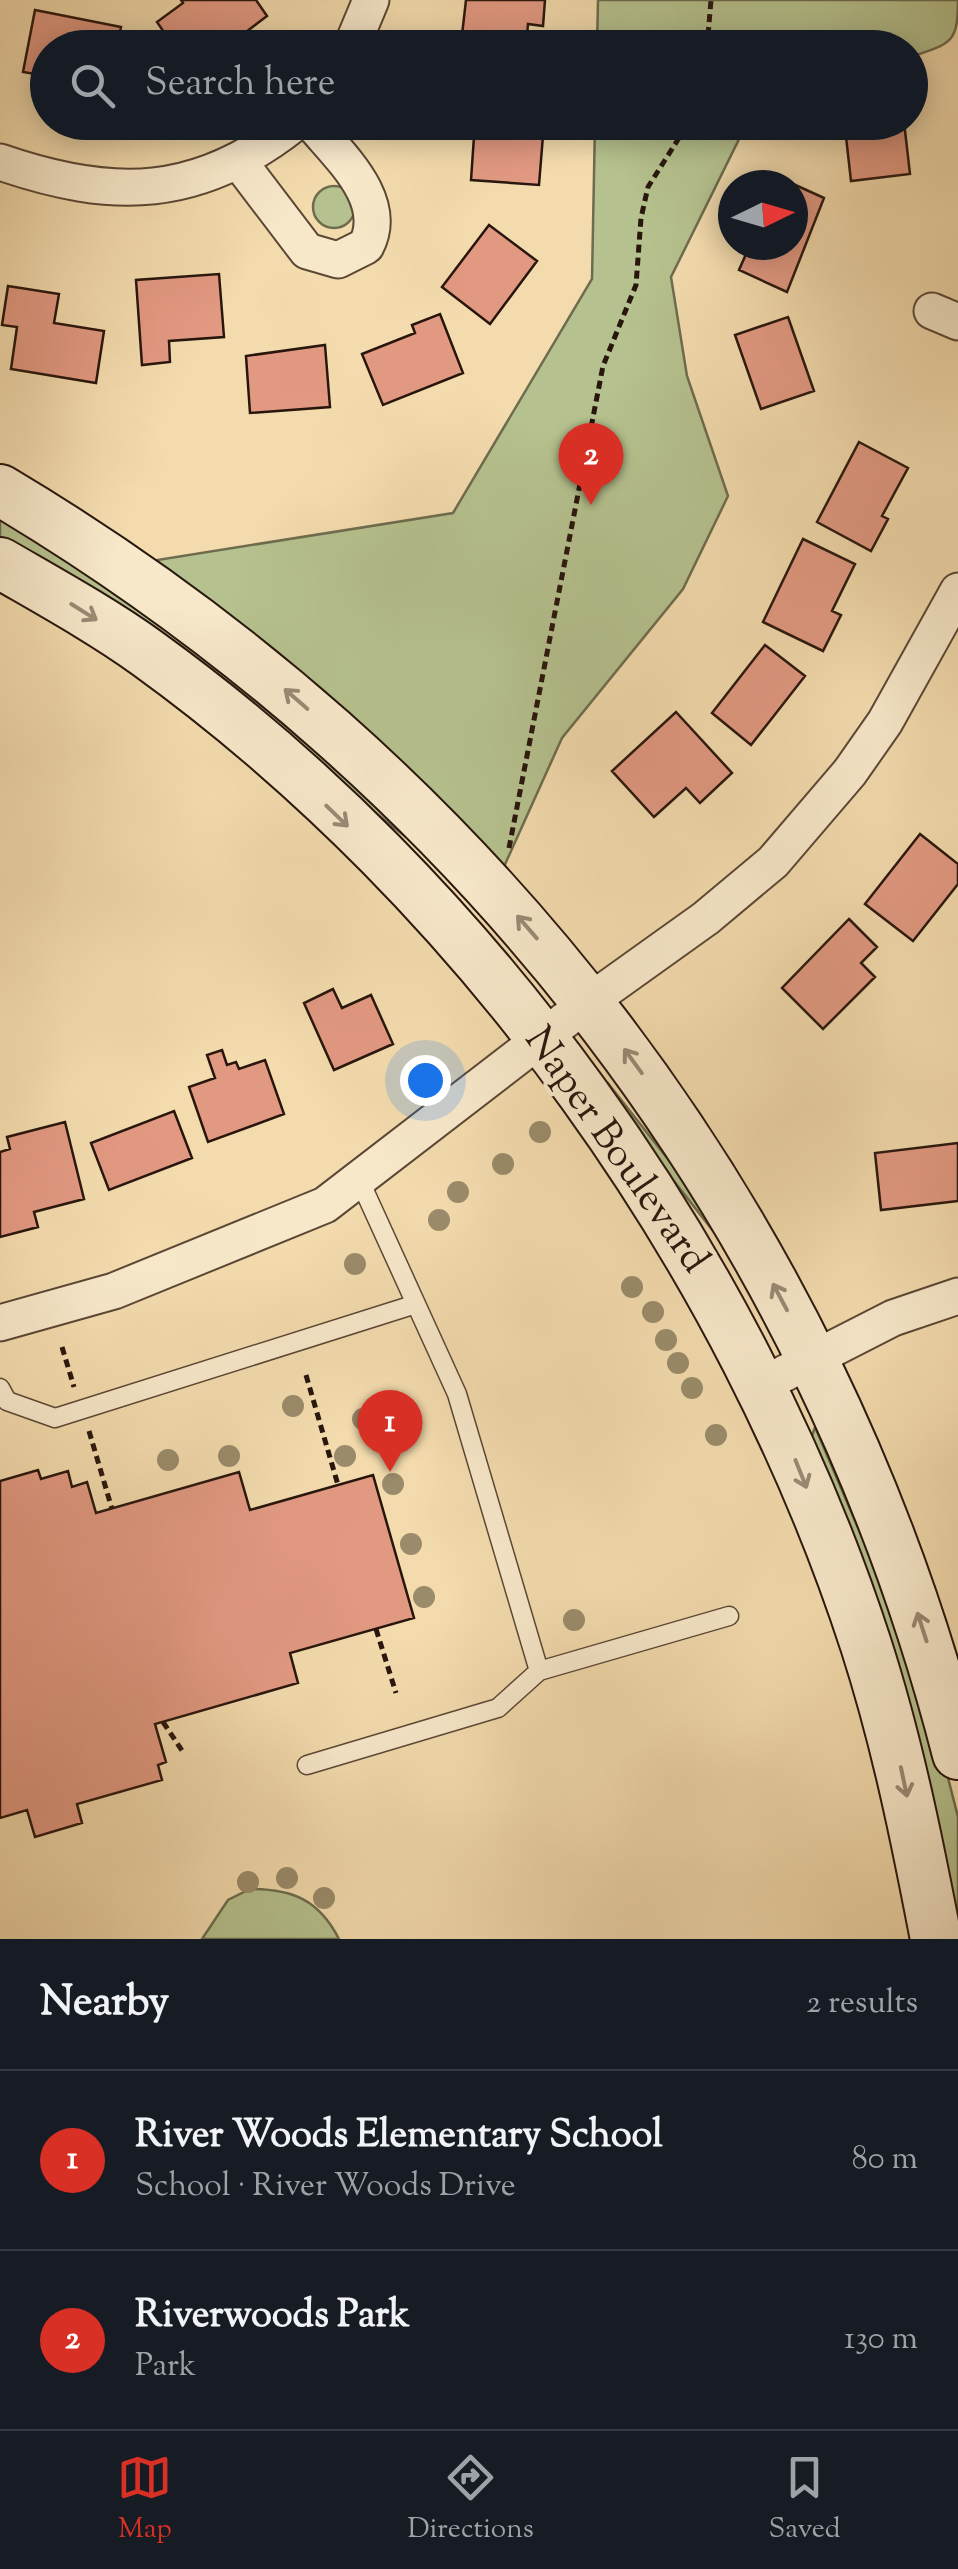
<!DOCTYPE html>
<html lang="en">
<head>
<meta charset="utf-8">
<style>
	:root { --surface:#171b24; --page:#242831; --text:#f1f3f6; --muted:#9ea1a6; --line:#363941; --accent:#d93025 }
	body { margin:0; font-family:"Sorts Mill Goudy",serif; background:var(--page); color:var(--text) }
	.compass { position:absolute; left:718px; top:170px; width:90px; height:90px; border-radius:50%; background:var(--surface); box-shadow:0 5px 25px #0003; rotate:85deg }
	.you { position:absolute; left:425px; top:1080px; width:35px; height:35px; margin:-25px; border:8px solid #fff; border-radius:50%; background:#1a73e8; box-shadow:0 0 0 15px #1a73e833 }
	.badge { display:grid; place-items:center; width:65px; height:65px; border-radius:50%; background:var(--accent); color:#fff; font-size:32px; font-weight:700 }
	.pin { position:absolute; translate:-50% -82px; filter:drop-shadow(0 2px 5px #0008) }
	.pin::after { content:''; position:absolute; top:52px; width:35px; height:30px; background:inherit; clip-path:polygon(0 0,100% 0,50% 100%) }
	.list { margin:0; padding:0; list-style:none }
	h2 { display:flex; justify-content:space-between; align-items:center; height:130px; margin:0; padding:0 40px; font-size:42px }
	h2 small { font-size:32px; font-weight:400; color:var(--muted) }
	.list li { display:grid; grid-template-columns:65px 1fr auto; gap:30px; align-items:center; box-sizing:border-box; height:180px; padding:0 40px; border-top:2px solid var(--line) }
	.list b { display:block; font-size:38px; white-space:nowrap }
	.list p { margin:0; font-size:32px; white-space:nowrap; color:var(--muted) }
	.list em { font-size:32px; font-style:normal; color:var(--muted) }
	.icon { flex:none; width:55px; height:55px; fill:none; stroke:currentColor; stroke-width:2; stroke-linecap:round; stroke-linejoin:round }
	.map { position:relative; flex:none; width:958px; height:1939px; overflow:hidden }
	.search { position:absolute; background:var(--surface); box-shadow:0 5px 25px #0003; left:30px; right:30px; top:30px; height:110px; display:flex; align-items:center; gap:25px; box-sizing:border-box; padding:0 35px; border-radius:55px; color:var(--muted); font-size:38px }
	.sheet { height:490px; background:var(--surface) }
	nav { display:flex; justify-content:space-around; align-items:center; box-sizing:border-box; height:140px; border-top:2px solid var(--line); background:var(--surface); font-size:28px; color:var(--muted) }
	nav a { display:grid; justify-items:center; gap:5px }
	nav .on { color:var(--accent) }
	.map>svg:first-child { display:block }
</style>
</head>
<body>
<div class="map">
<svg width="958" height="1939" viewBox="0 0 958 1939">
	<rect width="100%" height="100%" fill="#f3dbad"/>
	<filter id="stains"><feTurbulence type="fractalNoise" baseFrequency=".002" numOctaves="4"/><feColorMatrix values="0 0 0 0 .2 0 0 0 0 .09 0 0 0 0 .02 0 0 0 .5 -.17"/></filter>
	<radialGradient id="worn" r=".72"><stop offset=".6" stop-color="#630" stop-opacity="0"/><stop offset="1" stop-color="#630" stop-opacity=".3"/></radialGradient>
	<path fill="#b5c18e" stroke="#6e6c4e" stroke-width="2.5" d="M598,0H958C958,45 950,43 911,57L910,48L597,47Z
		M595,123H747L671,277L687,376L728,496L683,589L562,738L502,871L151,561L453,513L592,279Z
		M313 207a21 21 0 1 1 42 0a21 21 0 1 1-42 0Z
		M0,509L237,670L434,859L335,781L0,540Z
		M607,1082L724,1230L721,1241L641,1139Z
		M815,1427L923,1680L958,1817V1939L809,1445Z
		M250,1889C293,1889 319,1900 339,1939H202L228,1900Z"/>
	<path fill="#e29982" stroke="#28160d" stroke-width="2.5" d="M181,0H256L267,16L225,48H175L157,22L183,3Z
		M466,0H545L543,26L528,24L526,48H472L473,36L462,35Z
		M35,10L121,27L117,48H48V76L23,72Z
		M475,122L544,123L539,185L471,180Z
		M904,122L910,174L851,181L845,128Z
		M780,178L824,198L787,292L739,270L750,245H793V185H777Z
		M489,225L537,261L490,324L442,287Z
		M219,274L224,337L169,341L170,362L142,365L136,280Z
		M8,286L59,294L54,323L104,331L96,383L11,369L17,327L2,325Z
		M440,314L463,373L383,405L362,354L415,333L412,325Z
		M788,317L814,391L761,409L735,335Z
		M325,345L330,407L250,413L246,356Z
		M859,442L908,468L882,516L888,519L871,551L817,522Z
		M803,539L855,564L832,611L841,615L823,651L763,622Z
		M765,645L805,676L751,745L712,713Z
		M676,712L732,773L700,803L686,788L654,817L612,771Z
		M920,834L958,864V884L913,941L865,904Z
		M849,919L877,947L861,963L875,977L823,1029L782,988Z
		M333,989L342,1008L371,995L393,1044L334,1070L304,1003Z
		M222,1050L227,1065L236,1062L239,1069L265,1060L284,1114L208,1142L189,1087L215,1078L207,1055Z
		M174,1111L192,1158L109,1190L91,1143Z
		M65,1122L84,1199L34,1212L38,1227L0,1237V1152L10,1149L7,1137Z
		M958,1143V1201L881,1210L875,1153Z
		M38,1470L41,1479L68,1471L72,1487L87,1482L96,1513L239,1472L250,1510L373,1475L414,1618L290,1653L298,1683L155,1724L166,1762L158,1765L162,1780L77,1804L82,1823L35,1837L27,1810L0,1818V1481Z"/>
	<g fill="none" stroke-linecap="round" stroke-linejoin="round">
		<defs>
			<path id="service" d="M359,1179L457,1394L539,1671L729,1616
				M0,1388L7,1401L55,1418L416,1304
				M307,1765L498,1708L539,1671"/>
			<path id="minor" d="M351,48L371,0
				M0,162C113,201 199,200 296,122
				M240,163L307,251L338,260L366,246C390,200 339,156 311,122
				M932,311L958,322
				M0,1323L114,1291L325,1205L590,1001L706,918L773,862L850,772L885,722L958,591
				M762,1385L893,1318L958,1296"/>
			<path id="secondary" d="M0,490C476,773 820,1216 958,1754
				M0,563C50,592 101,620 147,653C477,891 741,1260 866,1645C897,1741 917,1840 936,1939"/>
		</defs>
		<use href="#service" stroke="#5b4735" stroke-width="21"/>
		<use href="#minor" stroke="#5b4735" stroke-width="39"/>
		<use href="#secondary" stroke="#28160d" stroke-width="54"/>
		<path stroke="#28160d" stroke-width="5" stroke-dasharray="8 5" stroke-linecap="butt" d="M707,48L711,0
			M509,848L603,366L636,285L641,218L648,187L689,122
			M62,1347L74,1387
			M306,1375L338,1485
			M89,1431L112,1509
			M376,1629L396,1693
			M163,1722L183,1752"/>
		<use href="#service" stroke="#f7e8ca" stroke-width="18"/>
		<use href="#minor" stroke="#f7e8ca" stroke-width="35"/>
		<use href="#secondary" stroke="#f7e8ca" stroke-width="50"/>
	</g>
	<g fill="#9a8b6a">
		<circle cx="540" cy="1132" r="11"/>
		<circle cx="503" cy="1164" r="11"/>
		<circle cx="458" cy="1192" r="11"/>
		<circle cx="439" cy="1220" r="11"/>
		<circle cx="355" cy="1264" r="11"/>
		<circle cx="632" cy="1287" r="11"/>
		<circle cx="653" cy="1312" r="11"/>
		<circle cx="666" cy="1340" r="11"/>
		<circle cx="678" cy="1363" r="11"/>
		<circle cx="692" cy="1388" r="11"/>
		<circle cx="293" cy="1406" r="11"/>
		<circle cx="363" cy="1419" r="11"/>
		<circle cx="716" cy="1435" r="11"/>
		<circle cx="229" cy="1456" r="11"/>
		<circle cx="345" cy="1456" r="11"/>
		<circle cx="168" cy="1460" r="11"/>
		<circle cx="393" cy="1484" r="11"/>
		<circle cx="411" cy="1544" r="11"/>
		<circle cx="424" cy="1597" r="11"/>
		<circle cx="574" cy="1620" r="11"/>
		<circle cx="287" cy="1878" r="11"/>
		<circle cx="248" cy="1882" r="11"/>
		<circle cx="324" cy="1898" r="11"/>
	</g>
	<defs><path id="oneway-shaft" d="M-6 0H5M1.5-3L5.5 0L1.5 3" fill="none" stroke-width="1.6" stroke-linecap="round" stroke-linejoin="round" transform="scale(2.5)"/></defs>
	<g stroke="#9a8a75">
		<use href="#oneway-shaft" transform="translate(84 612) rotate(32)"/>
		<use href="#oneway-shaft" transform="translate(296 699) rotate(-139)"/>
		<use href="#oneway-shaft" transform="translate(337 816) rotate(44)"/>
		<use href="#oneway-shaft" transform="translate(527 927) rotate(-131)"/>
		<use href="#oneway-shaft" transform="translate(633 1061) rotate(-126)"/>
		<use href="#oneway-shaft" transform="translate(780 1297) rotate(-118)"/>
		<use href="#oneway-shaft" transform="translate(801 1474) rotate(68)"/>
		<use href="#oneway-shaft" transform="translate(922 1627) rotate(-108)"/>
		<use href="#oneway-shaft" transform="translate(904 1782) rotate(78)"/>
	</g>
	<g text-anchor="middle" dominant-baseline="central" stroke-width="8" stroke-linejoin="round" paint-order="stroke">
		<g font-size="40" fill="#28160d" stroke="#f7e8ca">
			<text transform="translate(615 1151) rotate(55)">Naper Boulevard</text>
		</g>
	</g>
	<rect width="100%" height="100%" filter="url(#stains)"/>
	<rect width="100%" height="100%" fill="url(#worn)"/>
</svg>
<svg class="compass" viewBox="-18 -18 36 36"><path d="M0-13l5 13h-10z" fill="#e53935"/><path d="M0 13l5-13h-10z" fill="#9ea1a6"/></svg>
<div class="you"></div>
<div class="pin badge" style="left:390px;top:1472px">1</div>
<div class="pin badge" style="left:591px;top:505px">2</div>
<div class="search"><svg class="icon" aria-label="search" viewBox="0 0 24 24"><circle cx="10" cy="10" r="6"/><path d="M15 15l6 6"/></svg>Search here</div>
</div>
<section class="sheet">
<h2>Nearby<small>2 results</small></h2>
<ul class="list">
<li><span class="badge">1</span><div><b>River Woods Elementary School</b><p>School · River Woods Drive</p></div><em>80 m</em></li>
<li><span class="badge">2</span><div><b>Riverwoods Park</b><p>Park</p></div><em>130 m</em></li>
</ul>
</section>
<nav>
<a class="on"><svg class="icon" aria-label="map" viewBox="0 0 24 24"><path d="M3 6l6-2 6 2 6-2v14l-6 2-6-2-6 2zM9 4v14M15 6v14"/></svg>Map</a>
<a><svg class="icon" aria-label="directions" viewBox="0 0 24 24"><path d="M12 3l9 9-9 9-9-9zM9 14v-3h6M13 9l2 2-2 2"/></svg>Directions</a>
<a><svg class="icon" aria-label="saved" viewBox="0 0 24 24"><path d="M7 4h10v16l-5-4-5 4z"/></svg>Saved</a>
</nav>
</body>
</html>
